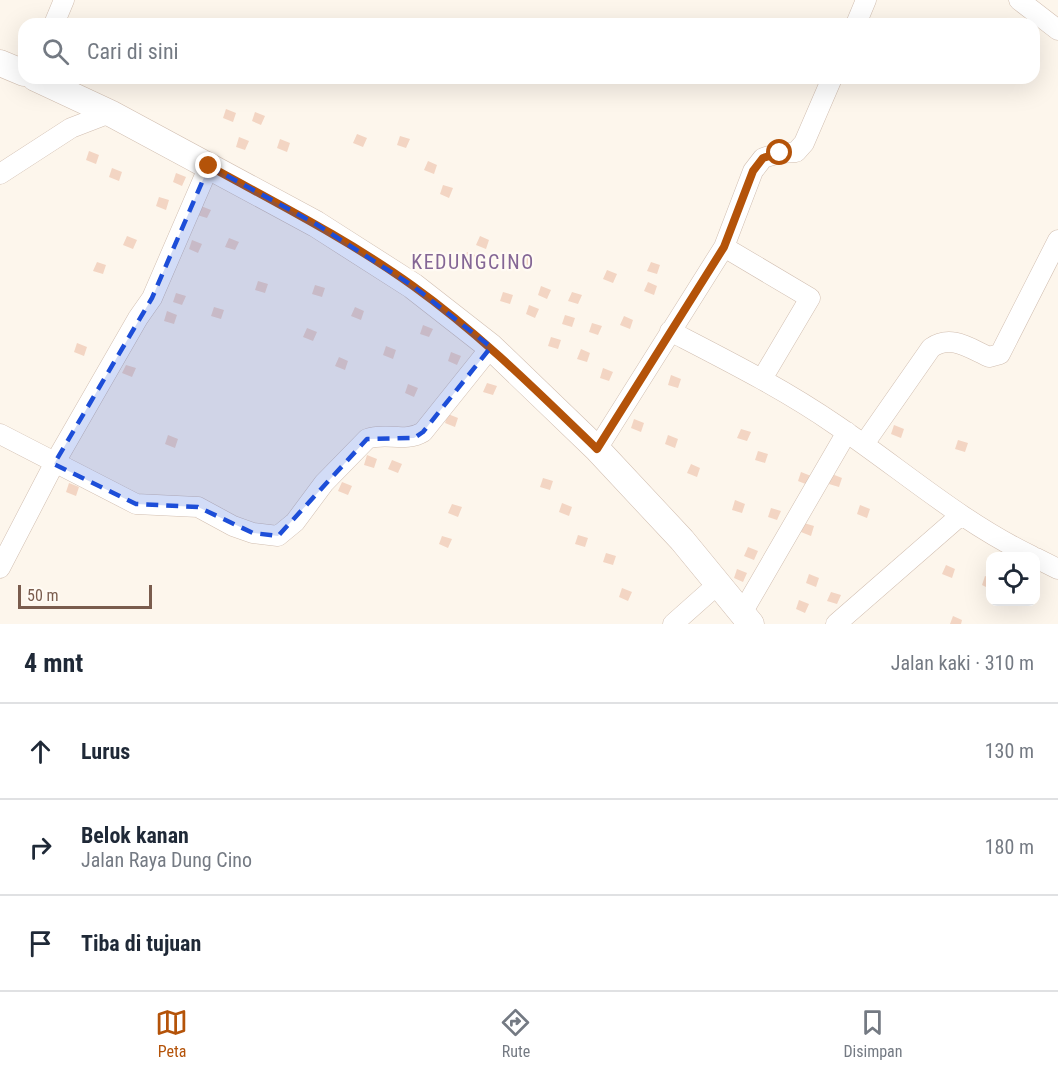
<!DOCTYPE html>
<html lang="id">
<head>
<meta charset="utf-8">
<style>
	:root { --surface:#fff; --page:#f2f2f3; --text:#1f2937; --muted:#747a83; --line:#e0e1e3; --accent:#b45309 }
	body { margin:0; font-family:"Roboto Condensed",sans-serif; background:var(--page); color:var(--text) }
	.controls { position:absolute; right:18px; bottom:18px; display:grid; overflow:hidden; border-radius:12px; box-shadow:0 6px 24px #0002 }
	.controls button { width:54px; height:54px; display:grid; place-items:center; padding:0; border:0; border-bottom:2px solid var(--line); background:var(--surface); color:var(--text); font:30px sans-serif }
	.scale { position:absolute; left:18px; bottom:15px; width:134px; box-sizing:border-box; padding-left:6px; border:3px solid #7a5c4d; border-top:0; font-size:16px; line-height:21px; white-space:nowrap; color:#7a5c4d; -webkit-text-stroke:4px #fffaf3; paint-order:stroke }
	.stop { position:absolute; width:18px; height:18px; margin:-14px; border:4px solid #b45309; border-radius:50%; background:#fff }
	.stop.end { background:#b45309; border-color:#fff; box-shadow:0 2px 6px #0008 }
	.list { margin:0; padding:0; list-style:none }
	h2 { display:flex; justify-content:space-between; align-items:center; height:78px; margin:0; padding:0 24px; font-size:26px }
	h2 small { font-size:20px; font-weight:400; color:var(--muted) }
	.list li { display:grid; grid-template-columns:39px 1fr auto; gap:18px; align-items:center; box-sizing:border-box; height:96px; padding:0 24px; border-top:2px solid var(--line) }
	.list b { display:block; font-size:22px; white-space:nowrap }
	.list p { margin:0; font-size:20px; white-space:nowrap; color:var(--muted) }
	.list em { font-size:20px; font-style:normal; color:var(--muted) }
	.icon { flex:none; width:33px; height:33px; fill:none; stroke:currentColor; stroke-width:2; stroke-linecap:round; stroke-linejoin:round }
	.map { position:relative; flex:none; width:1058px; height:624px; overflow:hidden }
	.search { position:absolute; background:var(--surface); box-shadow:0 6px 24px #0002; left:18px; right:18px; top:18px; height:66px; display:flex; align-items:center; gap:15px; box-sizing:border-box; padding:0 21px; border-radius:18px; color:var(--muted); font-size:22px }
	.sheet { height:366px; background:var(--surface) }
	nav { display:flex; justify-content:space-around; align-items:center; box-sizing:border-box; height:84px; border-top:2px solid var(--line); background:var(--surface); font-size:16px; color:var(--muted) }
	nav a { display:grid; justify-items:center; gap:3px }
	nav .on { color:var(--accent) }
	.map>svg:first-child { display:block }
</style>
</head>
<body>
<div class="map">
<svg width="1058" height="624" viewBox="0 0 1058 624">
	<rect width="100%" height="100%" fill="#fdf6ec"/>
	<path fill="#f3d5c3" d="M226,109L236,113L233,122L223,118Z
		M255,112L265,116L261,125L252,121Z
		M357,134L367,138L363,147L353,143Z
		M400,136L410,139L406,148L397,145Z
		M239,137L249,141L245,150L236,147Z
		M280,139L290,143L287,152L277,148Z
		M89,151L99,155L96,164L86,160Z
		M428,161L437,165L434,174L424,170Z
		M112,168L122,172L119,181L109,177Z
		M176,173L186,177L182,186L173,182Z
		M443,185L453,188L449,198L440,194Z
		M159,197L169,200L166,210L156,206Z
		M201,206L211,210L207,218L197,215Z
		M127,236L137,240L133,249L123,245Z
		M480,236L489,240L486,249L476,245Z
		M229,238L239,242L235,250L225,247Z
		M192,240L202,244L198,253L189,249Z
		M467,252L478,256L474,265L464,261Z
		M523,254L533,257L530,267L520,263Z
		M97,262L106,265L103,274L93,271Z
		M651,262L660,265L657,274L647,271Z
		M607,270L617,274L613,283L603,279Z
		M258,281L268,284L265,293L255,290Z
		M648,282L657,286L654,295L644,291Z
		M315,285L325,288L322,297L312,294Z
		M541,286L551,290L547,299L538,295Z
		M503,292L513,295L510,304L500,301Z
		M572,292L582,295L578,304L568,301Z
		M176,293L186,296L182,305L173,302Z
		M529,305L539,309L535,318L526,314Z
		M214,307L224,310L221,319L211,316Z
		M355,307L364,311L361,320L351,316Z
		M167,311L177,315L174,324L164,321Z
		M565,315L575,318L572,327L562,324Z
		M624,316L633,320L630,329L620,325Z
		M592,323L602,326L598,335L589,332Z
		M423,325L433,329L429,337L420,334Z
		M307,328L317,332L313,341L303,337Z
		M551,337L561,340L558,349L548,346Z
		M77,343L87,347L84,356L74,352Z
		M386,346L396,350L393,359L383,355Z
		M581,349L590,353L587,362L577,359Z
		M451,352L461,356L457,365L448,361Z
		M339,357L348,361L345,370L335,366Z
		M126,365L136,368L132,377L122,373Z
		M603,368L613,372L609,381L600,378Z
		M671,375L681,379L678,388L668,385Z
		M487,383L497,386L493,395L483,392Z
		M408,384L418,388L414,397L405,393Z
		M448,414L458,418L455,427L445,423Z
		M634,419L644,423L641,432L631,428Z
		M894,425L904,429L901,438L891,434Z
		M741,429L751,432L747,441L737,438Z
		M168,435L178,439L175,448L165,444Z
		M668,435L678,439L675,448L665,444Z
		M958,440L968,443L965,452L955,449Z
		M758,451L768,454L765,463L755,460Z
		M367,455L377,459L374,468L364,465Z
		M392,460L402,464L398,473L388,469Z
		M691,464L700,468L697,477L687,473Z
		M801,472L811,476L808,485L798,481Z
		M832,474L842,478L839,487L829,484Z
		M543,478L553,481L550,490L540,487Z
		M342,482L352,486L348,495L338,491Z
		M69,483L79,487L76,496L66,492Z
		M735,500L745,504L742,513L732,510Z
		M562,503L572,507L569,516L559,512Z
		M452,504L462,507L458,517L448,513Z
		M860,505L870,509L867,518L857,514Z
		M771,508L781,511L777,520L768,517Z
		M804,523L814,526L811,536L801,532Z
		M578,535L588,538L585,547L575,544Z
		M442,536L452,539L448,548L439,544Z
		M748,547L758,551L754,560L744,556Z
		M606,553L616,556L613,565L603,562Z
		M946,565L955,569L952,578L942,574Z
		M737,569L747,573L743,582L734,578Z
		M809,574L819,578L816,587L806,583Z
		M985,576L990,578V589L982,585Z
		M622,588L632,592L628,601L619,597Z
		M831,592L841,595L837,604L827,601Z
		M799,600L809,604L805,613L796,609Z
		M953,616L962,620L961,624H950Z"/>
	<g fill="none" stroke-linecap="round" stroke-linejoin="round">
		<defs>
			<path id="minor" d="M1019,0L1058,30
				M54,24L64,0
				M856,24L866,0
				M0,174L71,128L110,113
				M724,247L810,298L762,379
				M670,331C726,360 784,389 836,425C901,469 961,522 1032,556
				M0,434L136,504L198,507L233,526L253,533L278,536L295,522L324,483L367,439C386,432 405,443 423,432L491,347
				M864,444L931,348C951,334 969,348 989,357L1000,354L1058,240
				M597,449L724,247L753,171L763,158L780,153L796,152L804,143L832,78
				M1036,558L1058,569
				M0,568L54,464L138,318L152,298L209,166
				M742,613L847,432
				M673,624L718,584
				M836,624L961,515"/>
			<path id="tertiary" d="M0,63L24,73
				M35,78L110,113L316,224L413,286L491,347L597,449L682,540L751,624"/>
		</defs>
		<use href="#minor" stroke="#d1beb0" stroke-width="21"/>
		<use href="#tertiary" stroke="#d1beb0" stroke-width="27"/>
		<use href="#minor" stroke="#fff" stroke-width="20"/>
		<use href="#tertiary" stroke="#fff" stroke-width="26"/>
	</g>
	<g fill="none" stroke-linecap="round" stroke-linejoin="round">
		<path stroke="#b45309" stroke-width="8" d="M209,166C278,204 349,240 413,286C480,334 538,392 597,449L724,247L753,171L763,158L780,153"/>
	</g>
	<path fill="#1d4ed8" fill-opacity="0.2" stroke="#1d4ed8" stroke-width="4.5" stroke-dasharray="12 8" stroke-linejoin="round" d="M209,166L316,224L413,286L491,347L423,432L414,438L367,439L278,536L253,533L198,507L136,504L54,464L152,298Z"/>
	<g text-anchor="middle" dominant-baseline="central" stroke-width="4.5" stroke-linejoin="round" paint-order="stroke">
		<g font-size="20" letter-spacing="1.5" fill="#846695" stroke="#fffaf3">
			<text x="473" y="262">KEDUNGCINO</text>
		</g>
	</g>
</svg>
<div class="controls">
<button><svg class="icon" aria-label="locate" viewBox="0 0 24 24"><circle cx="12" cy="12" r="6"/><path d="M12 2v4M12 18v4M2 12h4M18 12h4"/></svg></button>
</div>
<div class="scale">50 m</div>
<div class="stop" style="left:780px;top:153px"></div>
<div class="stop end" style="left:209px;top:166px"></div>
<div class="search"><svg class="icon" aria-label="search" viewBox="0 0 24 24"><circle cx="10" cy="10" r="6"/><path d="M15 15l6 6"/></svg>Cari di sini</div>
</div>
<section class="sheet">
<h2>4 mnt<small>Jalan kaki · 310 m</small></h2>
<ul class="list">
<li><svg class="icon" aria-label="ahead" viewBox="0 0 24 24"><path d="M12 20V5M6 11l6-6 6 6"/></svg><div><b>Lurus</b></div><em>130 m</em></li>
<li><svg class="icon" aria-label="right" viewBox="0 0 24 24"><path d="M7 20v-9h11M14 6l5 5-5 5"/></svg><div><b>Belok kanan</b><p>Jalan Raya Dung Cino</p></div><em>180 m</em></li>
<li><svg class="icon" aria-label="arrive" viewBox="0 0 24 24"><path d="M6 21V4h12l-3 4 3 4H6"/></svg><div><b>Tiba di tujuan</b></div></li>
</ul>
</section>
<nav>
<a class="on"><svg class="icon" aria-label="map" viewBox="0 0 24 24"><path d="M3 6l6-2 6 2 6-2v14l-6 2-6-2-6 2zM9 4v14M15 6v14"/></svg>Peta</a>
<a><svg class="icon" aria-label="directions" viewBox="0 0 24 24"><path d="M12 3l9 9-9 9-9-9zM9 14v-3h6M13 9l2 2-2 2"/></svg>Rute</a>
<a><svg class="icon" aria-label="saved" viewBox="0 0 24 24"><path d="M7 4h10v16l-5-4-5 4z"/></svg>Disimpan</a>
</nav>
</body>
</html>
